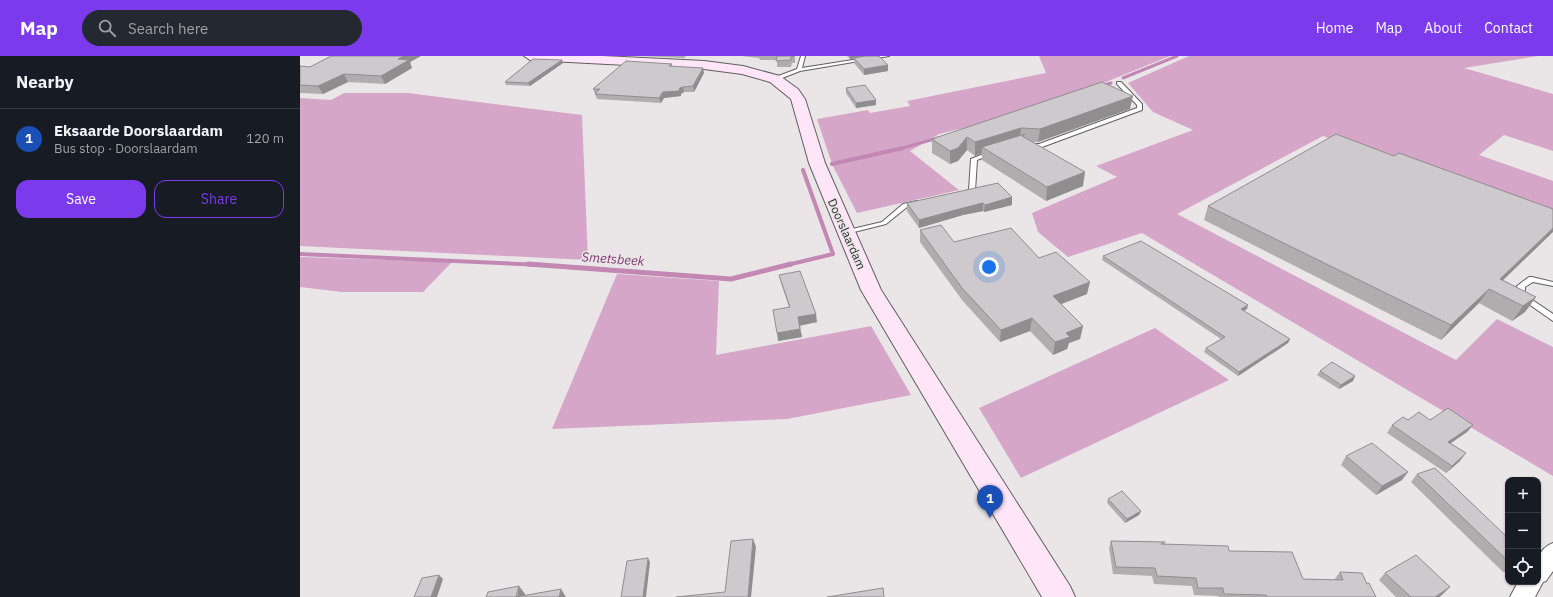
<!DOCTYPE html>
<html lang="en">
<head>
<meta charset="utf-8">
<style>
	:root { --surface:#171b24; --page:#242831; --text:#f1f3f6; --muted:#9ea1a6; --line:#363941; --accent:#7c3aed }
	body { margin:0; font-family:"IBM Plex Sans",sans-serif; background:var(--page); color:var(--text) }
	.controls { position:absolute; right:12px; bottom:12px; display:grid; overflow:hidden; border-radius:8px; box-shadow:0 1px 3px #0004 }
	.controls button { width:36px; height:36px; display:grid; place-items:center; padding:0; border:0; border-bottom:1px solid var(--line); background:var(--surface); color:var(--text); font:20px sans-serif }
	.you { position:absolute; left:689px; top:211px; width:14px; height:14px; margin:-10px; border:3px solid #fff; border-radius:50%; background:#1a73e8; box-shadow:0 0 0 6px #1a73e833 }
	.badge { display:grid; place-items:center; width:26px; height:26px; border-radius:50%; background:var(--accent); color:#fff; font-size:13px; font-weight:700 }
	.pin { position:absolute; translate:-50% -33px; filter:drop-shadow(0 1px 2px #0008) }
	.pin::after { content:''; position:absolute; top:21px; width:14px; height:12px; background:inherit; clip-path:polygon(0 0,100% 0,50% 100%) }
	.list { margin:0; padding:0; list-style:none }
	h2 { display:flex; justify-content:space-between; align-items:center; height:52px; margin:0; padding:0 16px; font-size:17px }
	h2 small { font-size:13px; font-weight:400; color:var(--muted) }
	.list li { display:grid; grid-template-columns:26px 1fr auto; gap:12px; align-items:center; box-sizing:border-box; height:60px; padding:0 16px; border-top:1px solid var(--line) }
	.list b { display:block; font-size:15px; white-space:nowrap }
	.list p { margin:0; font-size:13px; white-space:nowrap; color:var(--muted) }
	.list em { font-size:13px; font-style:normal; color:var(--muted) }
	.actions { display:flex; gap:8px; padding:12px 16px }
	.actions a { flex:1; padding:9px 0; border:1px solid var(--accent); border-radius:12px; text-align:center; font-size:14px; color:var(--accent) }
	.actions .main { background:var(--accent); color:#fff }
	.icon { flex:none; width:22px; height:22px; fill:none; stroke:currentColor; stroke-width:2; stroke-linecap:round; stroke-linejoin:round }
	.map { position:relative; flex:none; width:1253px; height:541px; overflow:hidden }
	header { display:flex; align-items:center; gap:24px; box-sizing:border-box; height:56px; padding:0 20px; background:var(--accent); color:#fff }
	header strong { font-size:19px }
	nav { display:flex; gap:22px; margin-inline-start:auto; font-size:14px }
	.search { width:280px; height:36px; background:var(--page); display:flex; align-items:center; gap:10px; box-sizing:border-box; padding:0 14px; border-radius:22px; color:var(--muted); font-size:15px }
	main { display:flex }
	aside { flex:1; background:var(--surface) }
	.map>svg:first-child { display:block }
</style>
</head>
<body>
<header>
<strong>Map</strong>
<div class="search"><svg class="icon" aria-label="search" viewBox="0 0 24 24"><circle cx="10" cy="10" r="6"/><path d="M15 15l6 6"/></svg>Search here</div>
<nav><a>Home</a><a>Map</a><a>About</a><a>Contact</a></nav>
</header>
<main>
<aside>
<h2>Nearby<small></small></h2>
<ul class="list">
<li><span class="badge" style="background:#1a4fb4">1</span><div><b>Eksaarde Doorslaardam</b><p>Bus stop · Doorslaardam</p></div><em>120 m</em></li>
</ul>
<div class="actions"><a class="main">Save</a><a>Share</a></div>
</aside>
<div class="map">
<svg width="1253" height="541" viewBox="0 0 1253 541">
	<rect width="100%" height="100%" fill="#eae6e8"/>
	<path fill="#d5a6c8" d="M739,0H870L791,32L697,64L639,78L610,95L659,134L557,157L532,108L517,63L568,54L570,57L610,50L607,45L746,17Z
		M889,0H1238L1164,12L1253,38V95L1204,79L1179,99L1253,125V168L1023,80L877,158L1156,304L1197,263L1253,291V420L842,177L768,201L738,176L732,157L817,121L796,110L893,74L853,56L828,27Z
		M44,37H108L282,59L288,204L0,190V42L31,44Z
		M0,201L152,206L123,236H42L0,231Z
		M317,218L419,225L416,299L571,270L611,339L487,363L252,373Z
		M855,272L929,324L721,422L679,352Z"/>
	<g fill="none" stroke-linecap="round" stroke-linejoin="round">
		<path stroke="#c387b3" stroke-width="3" d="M823,22L877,0
			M801,30L811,27
			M599,93L638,82"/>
		<path stroke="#c387b3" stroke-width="4" d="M532,108L603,92
			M0,198L242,209
			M487,209L533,198L503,114"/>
		<path stroke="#c387b3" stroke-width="5" d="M228,208L431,223L491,208"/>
		<defs>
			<path id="lane" d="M501,0H505L502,12L578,0H589L500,15L477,24H473V22L497,13Z
				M817,26H821L842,48V54L742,91L727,90V88H739L837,52V49L817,28Z
				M691,95L694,97L693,98L677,104L675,135L666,138H662V136L669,134L671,103Z
				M617,145L620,147L619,148L607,151L586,168L546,178L543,176L544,175L582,166L603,148Z
				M1229,221H1232L1253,226V230L1233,226L1225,231V239L1253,258V265L1217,240V230Z"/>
			<path id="street" d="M1253,487V515L1246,525L1243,526L1235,541H1210L1218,526H1238C1238,509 1235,494 1253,487Z"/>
			<path id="secondary" d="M224,0H303L404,5L443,10L480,20L498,33L505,43L525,107L581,234L770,530L775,541H742L561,234L509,107L491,43L470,26L442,18L404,13L230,4Z"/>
		</defs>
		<use href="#lane" stroke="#615e60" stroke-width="2"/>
		<use href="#street" stroke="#615e60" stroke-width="2"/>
		<use href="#secondary" stroke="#615e60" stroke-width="2"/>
		<use href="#lane" fill="#fff" fill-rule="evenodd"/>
		<use href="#street" fill="#fff" fill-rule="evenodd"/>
		<use href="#secondary" fill="#fee5f8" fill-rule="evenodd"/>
	</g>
	<path fill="#b0adaf" d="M31,0H121L110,6L112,12L85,28L48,26L23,38L0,37V10L10,11Z
		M340,0H386L384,2Z
		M441,0H495V7H492L491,11H477V4H460L459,2Z
		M547,0H579L588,9V15L564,19L554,7V2L550,3Z
		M263,7L230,30L206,29L205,26Z
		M372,8V10L404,17L394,36H384L381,38V40L364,42L361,47L297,43L293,33Z
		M546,32L576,49L556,52L546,37Z
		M830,53L738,86H733L783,130L746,145L682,104V97L675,100L667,94L658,105L650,108L632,97V83Z
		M698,127L712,149L684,156L683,155L663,159L619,172L607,155V147Z
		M908,150L1203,224L1236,241L1225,256L1212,265L1179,247L1141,284L904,164Z
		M620,174L654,186L739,202L787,238L761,248L783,270L780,283L769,287L767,293L753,299L730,275L700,286L662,244L620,186Z
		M803,200L947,253L944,255L990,283L988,287L938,320L904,296L906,292L921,283L802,204Z
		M479,219L517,266L500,269L502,281L478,285L489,251L481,227Z
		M1020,315L1055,320L1053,325L1039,333L1017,319Z
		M1108,364H1130L1173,369L1167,376L1151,387L1160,405L1146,417L1087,377L1092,369Z
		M1046,400L1102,424L1076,439L1041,409Z
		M1117,418L1208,482V514L1203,516L1111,426Z
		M808,443L841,455L839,459L825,467L807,447Z
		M811,485L865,486L864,488L929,495L1003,523L1034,524L1040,516L1067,528L1076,541H919L918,540L894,539L892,530L854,528L852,520L813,518L809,492Z
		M1085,517L1142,539L1139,541H1096L1079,524Z"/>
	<path fill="#908d8f" d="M104,0H121L110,6L112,12L85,28L81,20L98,3Z
		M550,0H568L550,3Z
		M262,4L263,7L230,30L228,27Z
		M588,9V15L564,19V13Z
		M403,12L404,17L394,36L393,30Z
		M44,18L48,26L23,38L18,30Z
		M383,31L384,36L381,38V40L364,42L361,47L359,42L363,36L380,32Z
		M833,40L830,53L738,86L740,73Z
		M576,44V49L556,52V47Z
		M721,72L720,85L682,91V97L675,100V86Z
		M667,81V94L658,105L650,108V95Z
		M785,116L783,130L746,145L747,131Z
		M712,141V149L684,156L685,149Z
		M683,147V155L663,159L619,172V164L663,152Z
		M1253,172V176L1193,234L1200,223Z
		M790,226L787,238L751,252L753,240Z
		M1189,233L1179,247L1141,284L1151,269Z
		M1236,241L1225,256L1212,265L1223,250Z
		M948,249L947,253L940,257L941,253Z
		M516,258L517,266L499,270L498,261Z
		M732,262L730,275L700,286L701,274Z
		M783,270L780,283L769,287L767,293L753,299L755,286L766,277Z
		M500,273L502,281L478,285L477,277Z
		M990,283L988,287L938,320L939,316Z
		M1055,320L1053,325L1039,333L1041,329Z
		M1173,369L1167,376L1142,393L1148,386Z
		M1166,397L1160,405L1146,417L1152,410Z
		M1108,416L1102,424L1076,439L1082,430Z
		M841,455L839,459L825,467L827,463Z
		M453,483L456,491L451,541H448Z
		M348,502L350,506L346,541H343Z
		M1208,511V514L1203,516Z
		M139,519L143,523L137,541H131Z
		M219,530L225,538L224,541H217Z
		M1150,531L1142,539L1139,541H1135Z
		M261,533L266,541H259Z"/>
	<path fill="#cdc9cc" stroke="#908d8f" d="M31,0H104L98,3L109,4L81,20L44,18L18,30L0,29V10L10,11Z
		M477,0H494L491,1V4L476,5Z
		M566,0H579L588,9L564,13L554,2Z
		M233,3L262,4L228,27L205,26Z
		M326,5L372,8L369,10L403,12L393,30L383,31L380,32L379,35L363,36L359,42L295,38L300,33H293Z
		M802,26L833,40L740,73L721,72L675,86L667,81L658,92L650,95L632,83Z
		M565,29L576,44L556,47L546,32Z
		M725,78L722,80L785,116L747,131L682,91Z
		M1036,78L1094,100L1099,97L1253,153V172L1200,223L1236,241L1223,250L1189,233L1151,269L908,150Z
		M698,127L712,141L685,149L683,147L663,152L619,164L607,147Z
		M641,169L654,186L711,172L739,202L756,196L790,226L753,240L783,270L766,277L770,281L755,286L732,262L701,274L662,232L620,174Z
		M841,185L948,249L941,253L990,283L939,316L906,292L925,281L803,200Z
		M500,215L516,258L498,261L500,273L477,277L473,254L490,251L479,219Z
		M1032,306L1055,320L1041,329L1020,315Z
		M1148,352L1173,369L1148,386L1166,397L1152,410L1092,369L1103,361L1108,364L1119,356L1130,364Z
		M1072,387L1108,416L1082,430L1046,400Z
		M1135,412L1208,482V505L1117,418Z
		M822,435L841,455L827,463L808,443Z
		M453,483L448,541H376L425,536L431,485Z
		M811,485L865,486L861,488L928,490L929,495L992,496L1003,523L1043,524L1040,516L1062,517L1067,528L1069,527L1076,541H967L966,539L924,538L923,532H898L896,522L857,520L855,512L816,511Z
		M1116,499L1150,531L1135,541H1111L1085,517Z
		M348,502L343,541H321L327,505Z
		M139,519L131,541H114L122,522Z
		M219,530L216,541L261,533L259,541H186L188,536Z
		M583,532L584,541H527Z"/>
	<g text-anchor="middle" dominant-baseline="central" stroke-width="3" stroke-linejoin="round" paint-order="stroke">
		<g font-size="12" fill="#323031" stroke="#eae6e8">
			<text transform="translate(547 178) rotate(66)">Doorslaardam</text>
		</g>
		<g font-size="13" font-style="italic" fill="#7f376f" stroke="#eae6e8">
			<text transform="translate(313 203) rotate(4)">Smetsbeek</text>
		</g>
	</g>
</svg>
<div class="controls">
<button>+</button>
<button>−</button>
<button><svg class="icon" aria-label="locate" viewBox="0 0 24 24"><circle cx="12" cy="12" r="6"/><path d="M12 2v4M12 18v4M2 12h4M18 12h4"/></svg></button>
</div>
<div class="you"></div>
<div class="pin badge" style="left:690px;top:462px;background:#1a4fb4">1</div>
</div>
</main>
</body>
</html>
